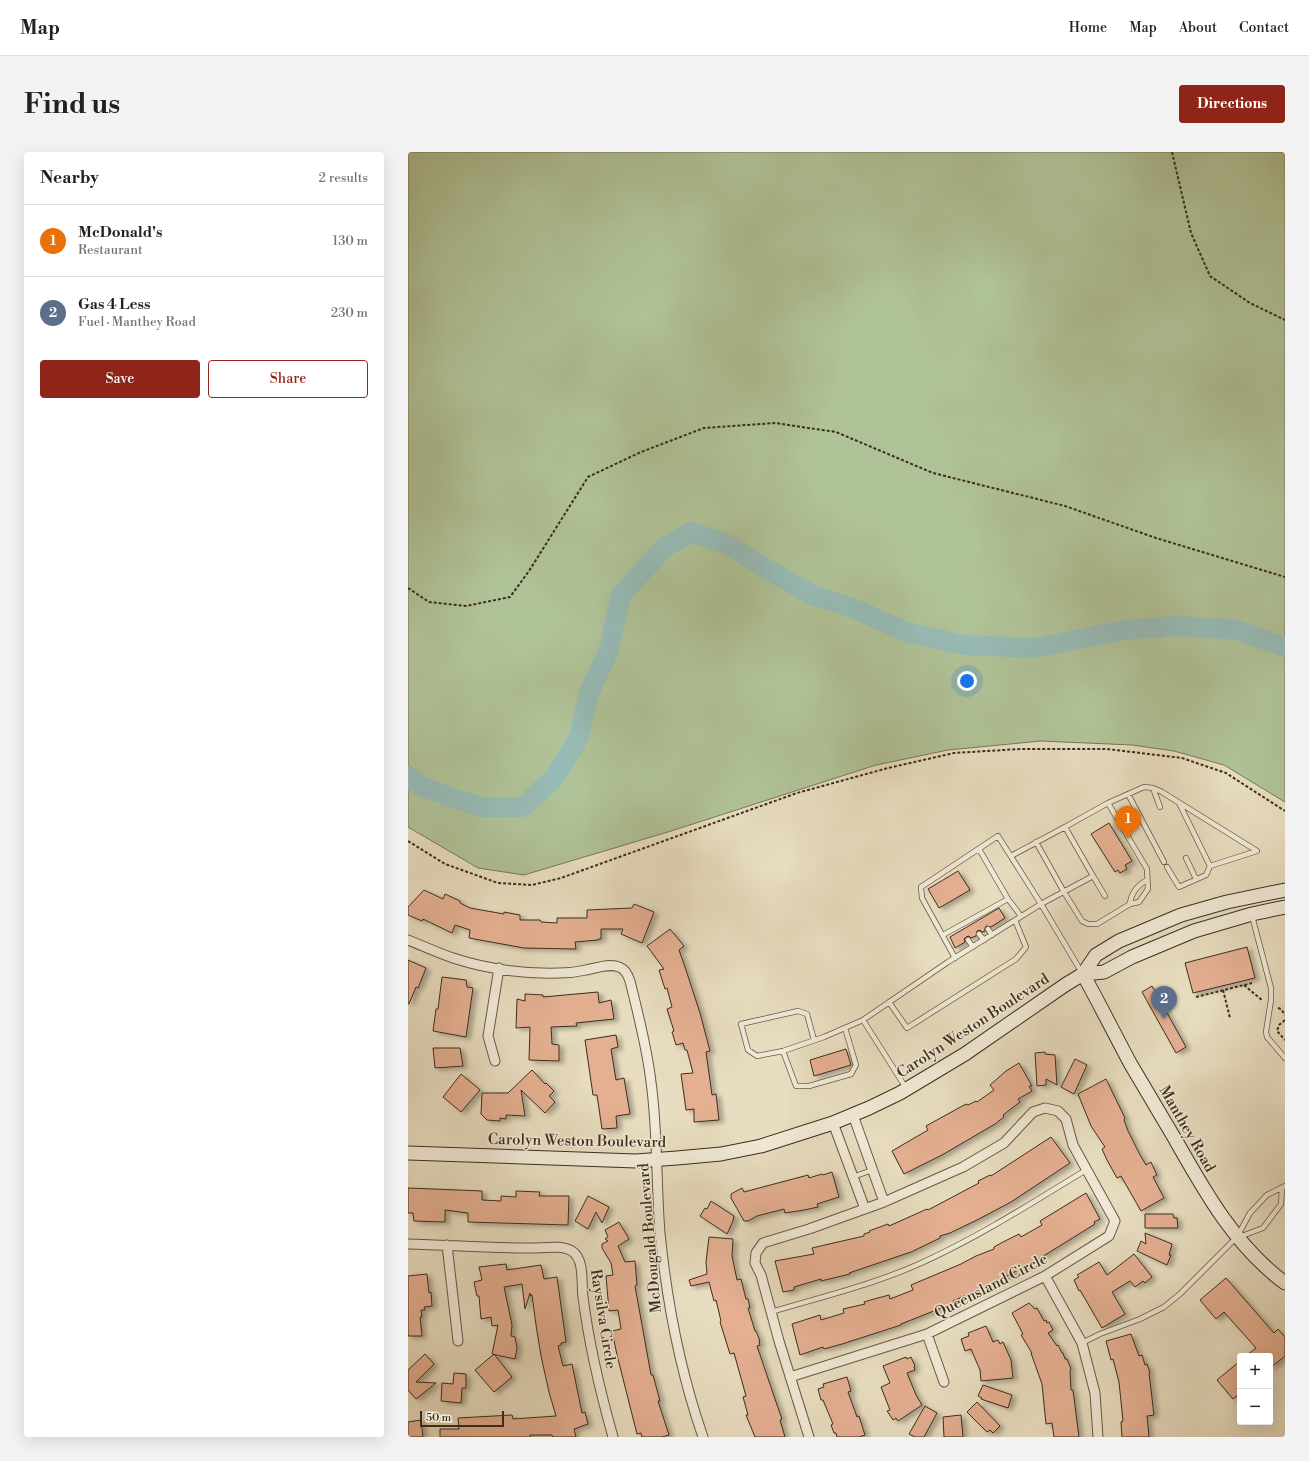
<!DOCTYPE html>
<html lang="en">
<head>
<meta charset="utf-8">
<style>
	:root { --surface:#fff; --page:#f2f2f2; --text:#202124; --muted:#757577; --line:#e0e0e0; --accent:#8f2418 }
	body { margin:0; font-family:"Libre Bodoni",serif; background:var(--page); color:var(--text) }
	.controls { position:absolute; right:12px; bottom:12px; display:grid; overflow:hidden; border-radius:4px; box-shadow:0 4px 16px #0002 }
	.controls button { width:36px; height:36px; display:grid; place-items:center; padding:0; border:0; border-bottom:1px solid var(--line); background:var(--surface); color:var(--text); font:20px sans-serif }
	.scale { position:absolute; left:12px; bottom:10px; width:84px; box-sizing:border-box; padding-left:4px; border:2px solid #3c2d1d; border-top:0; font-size:11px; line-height:14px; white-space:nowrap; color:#3c2d1d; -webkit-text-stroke:3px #f0e9d6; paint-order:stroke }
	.you { position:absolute; left:559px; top:529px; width:14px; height:14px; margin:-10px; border:3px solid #fff; border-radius:50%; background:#1a73e8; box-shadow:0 0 0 6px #1a73e833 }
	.badge { display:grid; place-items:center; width:26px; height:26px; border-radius:50%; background:var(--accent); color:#fff; font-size:13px; font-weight:700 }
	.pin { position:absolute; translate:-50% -33px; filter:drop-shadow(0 1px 2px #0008) }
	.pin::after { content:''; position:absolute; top:21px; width:14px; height:12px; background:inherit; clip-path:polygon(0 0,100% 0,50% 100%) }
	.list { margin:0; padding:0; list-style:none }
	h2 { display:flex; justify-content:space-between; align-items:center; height:52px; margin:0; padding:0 16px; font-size:17px }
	h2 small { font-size:13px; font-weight:400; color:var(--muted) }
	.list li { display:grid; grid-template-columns:26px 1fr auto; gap:12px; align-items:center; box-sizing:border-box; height:72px; padding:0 16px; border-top:1px solid var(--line) }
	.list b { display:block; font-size:15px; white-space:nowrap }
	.list p { margin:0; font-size:13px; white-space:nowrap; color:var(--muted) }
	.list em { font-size:13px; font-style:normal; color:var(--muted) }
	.actions { display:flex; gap:8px; padding:12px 16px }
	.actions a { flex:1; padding:9px 0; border:1px solid var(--accent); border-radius:4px; text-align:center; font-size:14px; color:var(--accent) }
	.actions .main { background:var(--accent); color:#fff }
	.map { position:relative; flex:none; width:877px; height:1285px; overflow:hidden; border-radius:4px }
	header { display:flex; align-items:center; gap:24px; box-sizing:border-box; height:56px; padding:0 20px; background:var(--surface); border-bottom:1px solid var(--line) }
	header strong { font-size:19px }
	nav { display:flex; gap:22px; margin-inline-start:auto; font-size:14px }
	.intro { display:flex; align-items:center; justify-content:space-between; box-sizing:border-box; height:96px; padding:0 24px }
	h1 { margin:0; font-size:28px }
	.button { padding:10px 18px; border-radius:4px; background:var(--accent); color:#fff; font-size:14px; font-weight:700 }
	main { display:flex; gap:24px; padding:0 24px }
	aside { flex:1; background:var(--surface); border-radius:4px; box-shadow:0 4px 16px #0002 }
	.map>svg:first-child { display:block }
</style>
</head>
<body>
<header>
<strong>Map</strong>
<nav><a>Home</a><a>Map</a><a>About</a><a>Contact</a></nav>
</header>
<div class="intro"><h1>Find us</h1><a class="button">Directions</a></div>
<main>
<aside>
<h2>Nearby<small>2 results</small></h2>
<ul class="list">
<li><span class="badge" style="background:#e8710a">1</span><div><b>McDonald's</b><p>Restaurant</p></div><em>130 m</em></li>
<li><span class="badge" style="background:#5c6f8a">2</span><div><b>Gas 4 Less</b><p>Fuel · Manthey Road</p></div><em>230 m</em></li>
</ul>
<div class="actions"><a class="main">Save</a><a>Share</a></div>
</aside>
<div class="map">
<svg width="877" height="1285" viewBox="0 0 877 1285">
	<defs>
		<filter id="shadow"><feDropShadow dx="4.5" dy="2.5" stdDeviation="2" flood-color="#0004"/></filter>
	</defs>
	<rect width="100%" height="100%" fill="#e8ddc0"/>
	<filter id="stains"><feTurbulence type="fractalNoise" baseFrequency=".005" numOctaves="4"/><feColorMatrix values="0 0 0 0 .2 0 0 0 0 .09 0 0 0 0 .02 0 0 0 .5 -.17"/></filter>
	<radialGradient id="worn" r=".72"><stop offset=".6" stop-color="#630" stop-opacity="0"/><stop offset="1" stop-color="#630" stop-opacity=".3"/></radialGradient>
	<path fill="#b0c297" stroke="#76785a" d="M0,0H877V650L816,613L766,599L724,593L633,589L540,598L468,613L260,680L116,723L70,716L0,675Z"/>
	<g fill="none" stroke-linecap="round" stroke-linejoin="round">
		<path stroke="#97bbb6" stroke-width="20" d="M0,624L10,633L42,645L73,655H115L146,626L171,585L181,541L200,500L213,443L257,395L283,380L318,392L359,417L404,443L442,455L501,481L556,493L628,496L715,478L768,474L829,478L877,495"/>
	</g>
	<path fill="#e5b092" stroke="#3c2d1d" filter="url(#shadow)" d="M701,671L724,709L717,713L719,717L712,721L710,718L707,720L683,682Z
		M550,719L562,738L531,756L520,737Z
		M16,738L35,747L37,742L52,749V751L62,756L96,762V760L112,763V768H132L133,770L149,771V766H179V758L224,756L226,752L246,760L234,791L213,782L215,777H193V787H190V788L167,790L168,797L116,796L61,786L62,778L47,773L44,781L15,767L14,769L0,763V755Z
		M591,756L597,766L583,775L578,774L577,776V779L574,780L572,778L569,779L568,784L563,786L561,784L558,785L556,787L557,790L547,796L542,785Z
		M262,777L276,794L271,798L278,818L292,861L302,899L298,900L304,943L308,942L311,968L286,970V957L278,958L273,922L285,921L279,898H277L275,891L268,893L264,880L266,879L259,857L264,855L259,836L257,837L251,818L256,817L239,794Z
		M839,795L847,826L785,841L777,811Z
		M0,808L18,816L10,836L8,835L1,852H0Z
		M34,825L58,828L59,835L65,836L58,885L25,879L28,857H30Z
		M744,834L778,895L768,901L734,840Z
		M190,840L191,851L203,848L206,867L168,871L169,874L143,875L144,892L151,893V909L121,908L122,875L108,876L109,847L117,849V842L135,843V845Z
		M208,883L210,895L203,897L208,928L216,926L222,962L208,964L209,976L194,977L189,943H185L177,888Z
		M25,896H52L55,914L27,916Z
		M438,897L443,913L406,924L402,908Z
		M637,900V902L647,903L649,933L638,927V933L629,934L627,901Z
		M667,907L679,913L666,942L653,935Z
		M611,911L624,934H621L624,939L610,947L612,950L595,963L596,965L587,972L534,1003L496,1022L484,999L520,978L518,974L558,952L560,953L568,949L569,950L586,938L582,933L598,919Z
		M124,918L137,932L138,931L146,939L141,944L147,950L137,961L113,938L117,964L98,963V967L92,966V969L79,968L73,962L74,941H100Z
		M53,922L72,938L53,960L35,945Z
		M698,927L717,966L716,968L720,979L731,1001L738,1013L743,1010L749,1023L745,1025L756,1046L733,1059L713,1024L709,1026L699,1008L694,997L697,995L683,974L670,942Z
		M643,985L662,1011L603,1050L571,1067L542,1081L532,1084V1086L503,1100L441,1121L442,1122L413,1129V1127L386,1135V1138L375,1140L367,1109L406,1102L404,1096L456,1084V1082L462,1080L461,1079L480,1072L481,1074L519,1057L520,1058L571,1031L570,1029L582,1023L583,1024Z
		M424,1020L431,1045L409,1052L410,1055L396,1058L377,1061L376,1057L349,1064L340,1069H336L323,1046V1042L334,1036L336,1040L400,1023L401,1026L414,1022L415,1023Z
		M0,1036L74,1039V1048L93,1049V1044L108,1045V1039L132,1040L131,1044H161L160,1073L60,1070V1061L37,1058V1070L6,1069L5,1061H0Z
		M678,1041L692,1067L686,1070L687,1072L629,1108V1109L612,1117L567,1141L566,1140L545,1149L546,1151L493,1172V1173L434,1192L416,1197L415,1195L392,1203L384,1172L412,1163L413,1168L436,1161L435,1157L457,1152L456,1150L466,1147L481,1143L482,1147L505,1138L503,1133L553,1112L568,1104L586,1097V1095L595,1090L611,1082L613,1085L634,1073L632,1069Z
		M180,1044L201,1055L194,1071L188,1060L180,1077L167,1069Z
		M303,1049L326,1064L325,1069L319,1082L292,1064L297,1056L299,1057Z
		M737,1062H765L766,1066H769L770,1076H737Z
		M211,1070L221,1087L210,1094L217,1110L227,1109L229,1133L227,1134L243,1223H245L252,1249H250L261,1283L254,1285H234L233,1281L229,1282L209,1203L204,1179L213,1177L210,1158L201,1159L198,1124L205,1123L203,1111L194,1096V1092L200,1089L197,1087L200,1085L197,1078Z
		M737,1081L764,1092L761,1103H763L759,1113L729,1099L733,1089L738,1092Z
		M301,1085L325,1087L324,1104L329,1128L333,1127L338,1147H340L342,1156H340L347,1179H348L352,1189H351L352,1193L349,1194L367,1247L374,1267L372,1268L377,1285H347L338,1263H340L335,1245L338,1244L326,1201L322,1202L312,1170L313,1169L308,1148L306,1149L301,1130L283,1134L281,1128L299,1122L298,1110Z
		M726,1102L744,1125L737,1131L735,1129L727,1135L722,1129L704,1140L717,1162L694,1176L672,1138L671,1139L666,1128L671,1125L669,1123L691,1110L699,1123Z
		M98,1112L99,1118L133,1113L136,1127L149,1125L158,1190L153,1191V1193L150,1194L155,1214L164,1212L174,1261L177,1260L180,1272L166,1277L168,1285H145L144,1283H122V1285H32V1277H51L50,1266L104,1263L105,1267L148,1264L141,1240L133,1204L128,1173L124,1143L122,1144V1141L117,1157L114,1132L96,1135L104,1173L103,1184L107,1185L109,1196L107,1207L84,1202L90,1173L84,1174L83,1165L73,1167L71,1144H69L66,1130L74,1128L71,1115Z
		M19,1122L21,1141L23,1140L24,1154L16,1155L17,1158H13L14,1165H12L14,1184H0V1124Z
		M818,1126L866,1181L870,1177L877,1185V1204L862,1216V1204H838L848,1196L816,1160L808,1167L792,1148Z
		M621,1151L627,1157L629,1156L636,1169L638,1168L639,1171L641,1170L645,1178L640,1181L649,1194L650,1193L654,1201H655L657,1207H659L663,1217L662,1218L663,1238H665L671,1285H646L644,1271L638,1272L634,1232L623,1201H624L613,1183L615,1182L604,1161Z
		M578,1174L585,1190L590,1188L592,1192L595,1190L603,1208L605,1226L573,1229L572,1218L563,1197L557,1199L553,1187L561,1184L560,1181Z
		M723,1182L731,1204L734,1203L737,1213L739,1212L742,1221H741L746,1263L739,1264L741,1285H714L713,1270L715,1269L711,1230L705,1207L703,1208L698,1189Z
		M17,1202L26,1212L8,1230L28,1231L8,1247L0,1238V1218Z
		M86,1202L104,1225L86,1240L67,1218Z
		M498,1205L499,1207L503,1205L507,1214L506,1215L507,1218L499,1221L508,1243L514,1253L490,1269L488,1266L485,1268L479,1259L482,1258L473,1235L482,1231L475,1214Z
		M832,1209V1241L825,1247L809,1228Z
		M46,1221L58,1222V1236H54L53,1251L33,1249L34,1231L45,1232Z
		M439,1225L443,1239L440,1240L449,1265L451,1264L457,1283L451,1285H429L428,1281H426L423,1273L425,1272L415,1248H413L410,1237L416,1235L415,1232Z
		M575,1233L604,1243L600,1256L573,1247L574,1246L570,1244Z
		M569,1250L592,1274L585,1281L582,1278L579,1280L559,1260Z
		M517,1254L529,1261L516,1285H507L501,1282Z
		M553,1263L555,1285H536L535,1265Z
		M13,1268L15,1285H0V1270Z"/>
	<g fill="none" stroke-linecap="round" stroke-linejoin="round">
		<defs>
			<path id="lane" d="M745,636L752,655
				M720,642L756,710
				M771,651L802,714
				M657,675L700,651L736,635L745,636L754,640L849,699L802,714L798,723L771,735L759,715
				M628,690L656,740L674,769L680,772H689L722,752L731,750L740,737L739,717L700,651
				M571,697L600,747
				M778,706L788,727
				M685,724L697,744
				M722,752C723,741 730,733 739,728
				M844,764L863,836V848L858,880L859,885L877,906
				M580,777L584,783
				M571,782L576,788
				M535,783L600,747L613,764
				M560,788L565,795
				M547,806L514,746L513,735L590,684L633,752L685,724L657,675L603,704
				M481,850L499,876L608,807L618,795L607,768
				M455,868L498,936
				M406,888L399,862L390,859L333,872L340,898L349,904L375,899L416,885L455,868L540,810L633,752L674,821
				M375,899L388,934H401L443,922L448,913L437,876
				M445,1025L464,1018
				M831,1085L855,1076L873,1052L874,1037
				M363,1160C413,1145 464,1133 511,1112C569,1086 624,1051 678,1018
				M674,1191L692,1182L732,1167L756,1155L772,1142L829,1085L842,1061L859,1043L877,1034"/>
			<path id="street" d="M0,788C15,794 30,801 45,806C79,817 116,822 151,821C160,821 169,820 178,818C189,816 201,811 211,815C217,817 220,823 222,829C230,862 239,895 243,930C250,980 248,1031 252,1081C259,1151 272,1219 295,1285
				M87,909L80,884L91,816
				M445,963L476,1050
				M425,971L457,1057
				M0,1092C40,1093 79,1096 119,1096C132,1097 152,1092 164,1099C177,1108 173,1131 175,1145C181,1193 192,1239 205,1285
				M39,1093L50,1189
				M637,1124L674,1191L687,1241L690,1285
				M519,1182L536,1230
				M382,1225L519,1182L637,1124L701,1084L707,1069L665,993L658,967L650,959L637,956L625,960L596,991L555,1015L476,1050L401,1077L355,1091L348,1101L347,1111L353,1123L371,1189L401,1285"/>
			<path id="secondary" d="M675,822C691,851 706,881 722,911C737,936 752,962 767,987C797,1040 827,1094 877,1131
				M675,822L696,820L724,805L786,779L844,762L877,755
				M0,1001L228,1009L269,1006L313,1002L353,994L425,971L461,956L492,941L557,902L657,833L675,822L688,803L711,789L773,763L819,750L877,738"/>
		</defs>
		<use href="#lane" stroke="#675946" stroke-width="6"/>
		<use href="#street" stroke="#675946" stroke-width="11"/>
		<use href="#secondary" stroke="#3c2d1d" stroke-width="15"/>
		<path stroke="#3c2d1d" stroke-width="2" stroke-dasharray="3 2" stroke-linecap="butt" d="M764,0L783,81L802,124L842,151L877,168
			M0,436L21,450L58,454L102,445L121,419L180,325L233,300L296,276L367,271L428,280L525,321L657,354L748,386L877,425
			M0,689L37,712L90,731L124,733L153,726L389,641L480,616L546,601L612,597H699L774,606L818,621L877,659
			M836,833L855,849
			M815,838L822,866
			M788,845L844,831
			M870,856L873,857L877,863
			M877,868L871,873L869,879L877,888"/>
		<use href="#lane" stroke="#f0e9d6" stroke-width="4.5"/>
		<use href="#street" stroke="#f0e9d6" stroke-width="9"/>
		<use href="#secondary" stroke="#f0e9d6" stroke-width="13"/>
	</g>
	<g text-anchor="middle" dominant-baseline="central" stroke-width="3" stroke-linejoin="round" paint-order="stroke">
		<g font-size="15" fill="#3c2d1d" stroke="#f0e9d6">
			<text transform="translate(565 874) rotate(-33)">Carolyn Weston Boulevard</text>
			<text transform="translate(779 977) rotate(60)">Manthey Road</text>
			<text transform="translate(169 989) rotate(1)">Carolyn Weston Boulevard</text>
			<text transform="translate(242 1086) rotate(-95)">McDougald Boulevard</text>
			<text transform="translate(583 1134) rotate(-27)">Queensland Circle</text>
			<text transform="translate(195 1167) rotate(81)">Raysilva Circle</text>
		</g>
	</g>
	<rect width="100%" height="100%" filter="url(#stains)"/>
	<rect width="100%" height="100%" fill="url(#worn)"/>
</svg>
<div class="controls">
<button>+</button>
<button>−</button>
</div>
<div class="scale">50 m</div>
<div class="you"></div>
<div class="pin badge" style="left:720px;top:687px;background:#e8710a">1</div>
<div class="pin badge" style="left:756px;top:867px;background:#5c6f8a">2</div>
</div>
</main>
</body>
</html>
